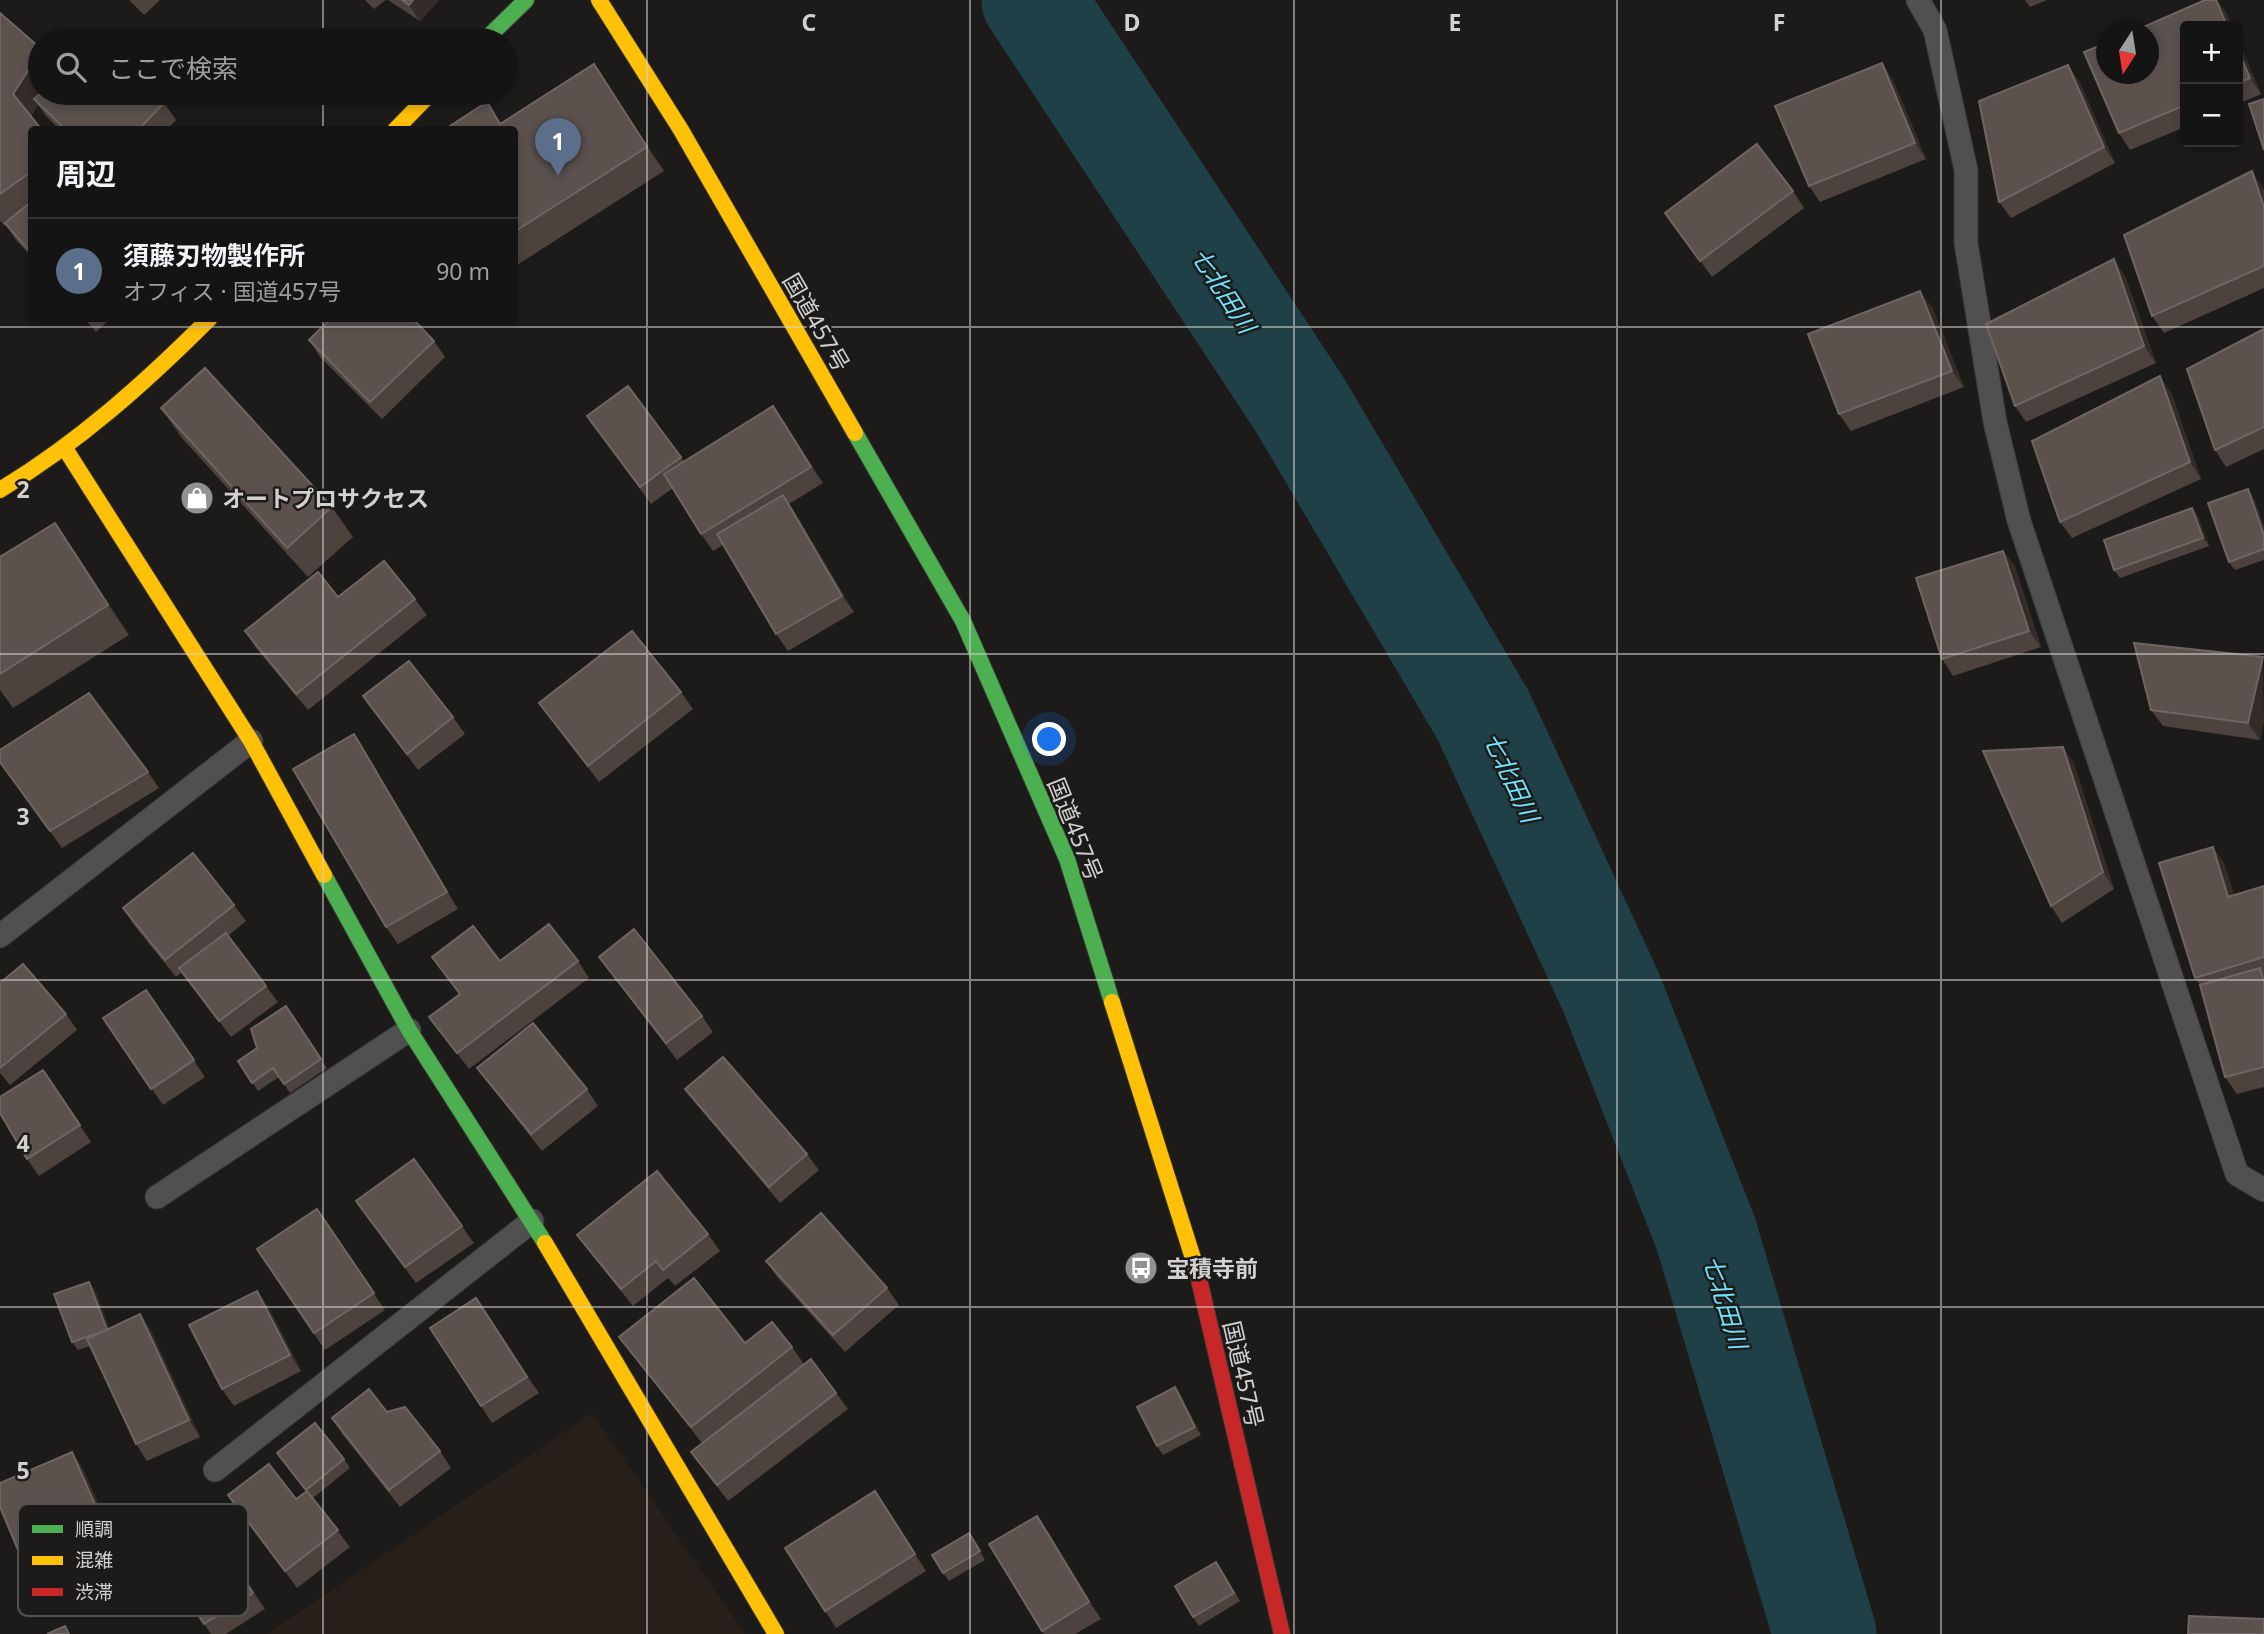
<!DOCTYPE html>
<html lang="ja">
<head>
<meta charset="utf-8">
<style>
	:root { --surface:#151414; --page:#1e1d1d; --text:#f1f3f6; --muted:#9d9ea0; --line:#343334; --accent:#1a73e8 }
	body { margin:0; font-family:"Noto Sans","Noto Sans JP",sans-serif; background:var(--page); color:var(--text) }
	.controls { position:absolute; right:21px; top:21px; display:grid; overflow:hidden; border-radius:7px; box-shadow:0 4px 10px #0003 }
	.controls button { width:63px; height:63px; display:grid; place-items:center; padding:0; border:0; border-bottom:2px solid var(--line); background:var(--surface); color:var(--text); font:35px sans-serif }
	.compass { position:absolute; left:2096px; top:21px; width:63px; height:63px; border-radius:50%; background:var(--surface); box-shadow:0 4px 10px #0003; rotate:192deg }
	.you { position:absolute; left:1050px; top:740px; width:24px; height:24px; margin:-18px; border:5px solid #fff; border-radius:50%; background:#1a73e8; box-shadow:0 0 0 10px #1a73e833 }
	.badge { display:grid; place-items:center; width:46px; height:46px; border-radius:50%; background:var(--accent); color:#fff; font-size:23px; font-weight:700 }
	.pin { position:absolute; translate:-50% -58px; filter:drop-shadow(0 2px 4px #0008) }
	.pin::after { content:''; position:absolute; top:37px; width:24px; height:21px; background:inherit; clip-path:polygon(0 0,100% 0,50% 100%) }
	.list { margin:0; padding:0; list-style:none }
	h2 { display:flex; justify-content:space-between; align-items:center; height:91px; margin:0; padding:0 28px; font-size:30px }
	h2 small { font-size:23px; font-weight:400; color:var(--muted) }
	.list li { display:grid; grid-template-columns:46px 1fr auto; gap:21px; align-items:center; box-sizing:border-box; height:105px; padding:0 28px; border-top:2px solid var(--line) }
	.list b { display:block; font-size:26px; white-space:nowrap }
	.list p { margin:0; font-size:23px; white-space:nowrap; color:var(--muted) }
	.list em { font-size:23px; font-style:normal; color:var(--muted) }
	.icon { flex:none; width:38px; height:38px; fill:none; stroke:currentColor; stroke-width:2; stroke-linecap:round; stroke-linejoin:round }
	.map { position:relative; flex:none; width:2264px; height:1634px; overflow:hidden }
	.search { position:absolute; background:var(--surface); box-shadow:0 4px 10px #0003; left:28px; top:28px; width:490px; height:77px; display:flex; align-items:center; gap:18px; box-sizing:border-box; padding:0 24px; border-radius:38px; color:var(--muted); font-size:26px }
	.panel { position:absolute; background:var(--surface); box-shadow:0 4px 10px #0003; left:28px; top:126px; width:490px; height:196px; border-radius:7px }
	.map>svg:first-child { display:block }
</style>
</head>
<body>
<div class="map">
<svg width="2264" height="1634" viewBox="0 0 2264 1634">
	<rect width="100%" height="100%" fill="#1c1b1a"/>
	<path fill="#261f1a" d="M592,1413L745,1634H267Z"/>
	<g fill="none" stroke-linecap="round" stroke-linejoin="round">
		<path stroke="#204048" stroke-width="103" d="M1033,0L1300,405L1483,715L1611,992L1706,1234L1825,1634"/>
		<defs>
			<path id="lane" d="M1918,0L1935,30L1966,170V243L1995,422L2019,521L2237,1174L2264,1190
				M0,936L251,741
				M157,1197L409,1030
				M215,1470L532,1221"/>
			<path id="fast" d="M485,40L526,0
				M855,433L963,621L1067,859L1112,1002
				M324,875L409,1030L545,1243"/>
			<path id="slow" d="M599,0L681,130L855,433
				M395,130L431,93
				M66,450L251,741L324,875
				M0,490C79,442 145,383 210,318
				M1112,1002L1197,1271
				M545,1243L776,1634"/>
			<path id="jam" d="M1197,1271L1282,1634"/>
		</defs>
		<use href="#lane" stroke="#373636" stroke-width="25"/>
		<use href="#fast" stroke="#373636" stroke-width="18"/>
		<use href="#slow" stroke="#373636" stroke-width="18"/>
		<use href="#jam" stroke="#373636" stroke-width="18"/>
		<use href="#lane" stroke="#515050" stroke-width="23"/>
		<use href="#fast" stroke="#4caf50" stroke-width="16"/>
		<use href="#slow" stroke="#ffc107" stroke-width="16"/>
		<use href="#jam" stroke="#c62828" stroke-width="16"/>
	</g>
	<path fill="#4c433e" d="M129,0H160L144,15Z
		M365,0H386L374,9Z
		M388,0H439L420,21Z
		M2025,0H2047L2030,7Z
		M2205,0H2217L2226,13L2232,26H2185V127L2130,150L2119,133L2084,52L2106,43V74H2148V32H2132Z
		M0,13L40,93L164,103L176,120L166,130H60L46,116L38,105L31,116L32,257L16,240L6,225L5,226L0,221Z
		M2238,40L2261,94L2238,104Z
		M1893,80L1926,159L1820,202L1809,186Z
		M2079,81L2115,163L2011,218L1999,202Z
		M610,88L664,171L517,265L514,262V130H444L501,123Z
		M2252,171L2264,190V288L2164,333L2152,316Z
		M1793,191L1804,208L1712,277L1665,213Z
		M2125,276L2156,363L2026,422L2015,406Z
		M1932,307L1964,387L1851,431L1839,414Z
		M84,318H111L96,332Z
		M2264,329V449L2226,467L2215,450Z
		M309,340L434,341L445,357L382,419L320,357Z
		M628,386L684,461L773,406L823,483L789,504L854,612L788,651L776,634L723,545L713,551L701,534L673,488L651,504L587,416Z
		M2171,392L2201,479L2072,538L2060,522Z
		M161,408L332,507L353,537L308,577L182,438Z
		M2254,498L2264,527V560L2235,570L2229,562Z
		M2192,508L2198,516L2209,546L2120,578L2114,570Z
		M2003,551L2015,567L2041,647L1953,676L1942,659Z
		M76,553L129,635L13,708L0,690V557Z
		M415,599L427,615L308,710L256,648L245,631Z
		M2263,657L2260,740L2163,726L2151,710Z
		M681,692L693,709L599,782L539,703Z
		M363,696L453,717L465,734L418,770Z
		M2063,747L2074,764L2114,889L2062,923L2051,906Z
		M365,751L458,909L398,944L386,927Z
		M0,762L148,772L159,788L62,848Z
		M2224,863L2234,895L2264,886V1087L2237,1094L2225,1077L2201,986L2195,978Z
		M234,905L246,921L228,936L278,1002L231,1037L182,972L176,977L134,925L123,908Z
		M432,957L500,961H578L589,978L469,1069L429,1017L460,994Z
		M599,957L702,1016L713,1032L677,1060Z
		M0,983L66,1014L77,1030L10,1085L0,1073Z
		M146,990L205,1077L163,1105L103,1018Z
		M286,1006L327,1068L290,1093L279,1077L258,1091L238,1061L257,1048Z
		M477,1068L587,1089L598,1106L542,1151L489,1084Z
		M43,1070L91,1142L39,1176L27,1159Z
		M685,1089L807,1154L819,1170L780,1203L697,1105Z
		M414,1159L474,1243L416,1283L356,1201Z
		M317,1209L385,1310L325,1350L257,1249Z
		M708,1234L720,1251L675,1286L668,1278L633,1306L589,1251L577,1235Z
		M766,1261L887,1288L899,1305L845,1352L778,1278Z
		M95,1290L109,1328L151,1331L200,1437L147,1461L136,1444L90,1346L78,1350L72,1342Z
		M257,1291L269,1308L301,1371L234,1406L222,1389Z
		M476,1298L539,1393L492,1423L481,1406Z
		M619,1337L745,1343L792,1347L804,1364L761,1398L836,1393L848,1409L728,1501L691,1452L702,1443L631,1353Z
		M1175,1387L1181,1396L1201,1435L1163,1455L1157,1446Z
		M387,1412L440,1451L451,1468L400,1507L343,1435L332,1418Z
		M72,1452L83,1469L119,1551L38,1585L26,1569Z
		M344,1459L350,1468L313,1498L350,1547L297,1588L228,1495L296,1499L306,1491L283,1461Z
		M875,1491L926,1571L836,1628L825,1611Z
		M1037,1516L1048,1532L1101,1619L1075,1634H1044L989,1544Z
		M969,1533L985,1560L949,1581L943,1573Z
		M217,1535L265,1609L226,1634H211L204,1624Z
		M1222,1571L1240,1601L1199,1626L1193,1617Z"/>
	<path fill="#332c29" d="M413,0H439L420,21L409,5Z
		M2216,0L2226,13L2232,26H2227Z
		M2238,40L2261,94L2250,78L2238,50Z
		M40,52V93H46L34,99L38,105L29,118L13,94Z
		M1882,63L1893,80L1926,159L1915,143Z
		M594,64L610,88L664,171L647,147Z
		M2068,65L2079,81L2115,163L2104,147Z
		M2252,171L2263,188L2264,207Z
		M2114,259L2125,276L2156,363L2144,346Z
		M1920,291L1932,307L1964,387L1952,371Z
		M2160,376L2171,392L2201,479L2190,462Z
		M773,406L785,422L823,483L811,467Z
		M2248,489L2254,498L2264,527V535Z
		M783,495L795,512L854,612L842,596Z
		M2192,508L2198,516L2209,546L2203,538Z
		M55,523L76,553L129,635L108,605Z
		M2003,551L2015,567L2041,647L2029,631Z
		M2263,657L2264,722L2260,740L2248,723Z
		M354,734L365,751L458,909L447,892Z
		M2063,747L2074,764L2114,889L2103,872Z
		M2213,847L2224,863L2240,914L2228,897Z
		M89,1282L95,1290L113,1338L107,1330Z
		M257,1291L269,1308L301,1371L290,1355Z
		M476,1298L488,1314L539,1393L527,1377Z
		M140,1314L151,1331L200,1437L189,1420Z
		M1175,1387L1181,1396L1201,1435L1195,1427Z
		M72,1452L83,1469L119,1551L108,1534Z
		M875,1491L886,1507L926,1571L915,1554Z
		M1037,1516L1048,1532L1101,1619L1089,1602Z
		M206,1519L217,1535L265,1609L253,1593Z"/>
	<path fill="#5b524e" stroke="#6e6662" stroke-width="2" d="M402,0H413L409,5Z
		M2205,0H2216L2227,26H2185V105L2119,133L2084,52L2106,43V74H2148V32H2132Z
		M0,13L40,48V52L13,94L42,130H32V171L0,194Z
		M2238,50L2250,78L2238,83Z
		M1882,63L1915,143L1809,186L1775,106Z
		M594,64L647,147L514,232V130H444L487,102L500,124Z
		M2068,65L2104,147L1999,202L1979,101Z
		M41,93H154L164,103L138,130H66L34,99Z
		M2264,99V150L2249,104Z
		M1757,144L1793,191L1700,261L1665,213Z
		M2252,171L2264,207V266L2152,316L2124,235Z
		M32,201V254L5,223Z
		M2114,259L2144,346L2015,406L1986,324Z
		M1920,291L1952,371L1839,414L1808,334Z
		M331,318H412L434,341L370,402L309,340Z
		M2264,329V427L2215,450L2187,369Z
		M205,368L332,507L287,548L161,408Z
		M2160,376L2190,462L2060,522L2032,441Z
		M628,386L681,457L640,487L587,416Z
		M773,406L811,467L701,534L664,474Z
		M2248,489L2264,535V549L2229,562L2208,503Z
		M783,495L842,596L776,634L717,534Z
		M2192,508L2203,538L2114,570L2104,540Z
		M55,523L108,605L0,674V557Z
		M2003,551L2029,631L1942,659L1916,578Z
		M384,561L415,599L296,694L245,631L318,572L338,597Z
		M632,631L681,692L588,766L539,703Z
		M2134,643L2263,657L2248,723L2151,710Z
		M409,661L453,717L407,754L363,696Z
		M89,693L148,772L50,831L0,762V750Z
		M354,734L447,892L386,927L293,769Z
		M2063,747L2103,872L2051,906L1983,751Z
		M2213,847L2228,897L2264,886V957L2195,978L2159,863Z
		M193,853L234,905L165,960L123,908Z
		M549,924L578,961L457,1053L429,1017L460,994L432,957L473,926L500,961Z
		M634,929L702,1016L666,1043L599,957Z
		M226,933L266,986L219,1021L179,968Z
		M23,964L66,1014L0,1068V983Z
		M2260,968L2264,982V1067L2225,1077L2200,985Z
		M146,990L194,1060L151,1089L103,1018Z
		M286,1006L321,1059L284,1084L273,1068L252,1083L238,1061L257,1048L251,1029Z
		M533,1023L587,1089L531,1134L477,1068Z
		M723,1057L807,1154L769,1187L685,1089Z
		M43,1070L80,1125L27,1159L0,1113V1097Z
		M414,1159L462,1226L405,1267L356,1201Z
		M657,1171L708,1234L663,1270L656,1261L621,1289L577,1235Z
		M317,1209L374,1293L314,1333L257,1249Z
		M821,1213L887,1288L833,1335L766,1261Z
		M694,1278L745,1343L772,1322L792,1347L691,1427L619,1337Z
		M89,1282L107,1330L72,1342L54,1294Z
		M257,1291L290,1355L222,1389L189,1325Z
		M476,1298L527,1377L481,1406L430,1328Z
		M140,1314L189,1420L136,1444L87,1339Z
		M811,1359L836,1393L717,1485L691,1452Z
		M1175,1387L1195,1427L1157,1446L1137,1407Z
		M369,1389L387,1412L405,1407L440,1451L389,1490L332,1418Z
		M315,1423L344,1459L306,1490L277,1453Z
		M72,1452L108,1534L26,1569L0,1507V1483Z
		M269,1464L296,1499L307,1491L338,1530L285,1571L228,1495Z
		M875,1491L915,1554L825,1611L785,1548Z
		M1037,1516L1089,1602L1042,1631L989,1544Z
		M206,1519L253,1593L204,1624L156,1550Z
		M969,1533L980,1551L943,1573L932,1555Z
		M1216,1562L1234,1593L1193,1617L1175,1586Z
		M2189,1616L2264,1619V1634H2188Z
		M65,1626L69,1634H47Z"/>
	<path fill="none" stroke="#d3d1d0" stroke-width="2" stroke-opacity="0.55" d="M323,0V40M647,0V1634M970,0V1634M1294,0V1634M1617,0V1634M1941,0V1634M323,93V130M323,318V1634M0,327H2264M0,654H2264M0,980H2264M0,1307H2264"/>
	<defs>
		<symbol id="shop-disc" viewBox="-11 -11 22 22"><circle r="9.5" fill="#939190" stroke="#1d1b19"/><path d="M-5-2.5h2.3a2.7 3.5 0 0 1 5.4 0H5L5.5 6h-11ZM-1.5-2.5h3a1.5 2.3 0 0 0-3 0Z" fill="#fff"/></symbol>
		<symbol id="bus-disc" viewBox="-11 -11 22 22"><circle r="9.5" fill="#939190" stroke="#1d1b19"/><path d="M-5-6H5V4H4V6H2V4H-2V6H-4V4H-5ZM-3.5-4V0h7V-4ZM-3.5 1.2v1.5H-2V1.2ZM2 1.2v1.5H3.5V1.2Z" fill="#fff"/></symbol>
	</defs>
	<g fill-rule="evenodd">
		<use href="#shop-disc" x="178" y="479" width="38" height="38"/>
		<use href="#bus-disc" x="1122" y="1249" width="38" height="38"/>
	</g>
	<g text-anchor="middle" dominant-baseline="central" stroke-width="5" stroke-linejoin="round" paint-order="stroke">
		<g font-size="23" fill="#d3d1d0" stroke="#1d1b19">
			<text transform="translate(817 322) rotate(60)">国道457号</text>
			<text transform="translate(1076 829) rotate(68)">国道457号</text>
			<text transform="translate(1244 1374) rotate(77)">国道457号</text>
		</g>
		<g font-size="23" font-weight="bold" fill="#d3d1d0" stroke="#1d1b19" text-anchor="start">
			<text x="222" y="498">オートプロサクセス</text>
			<text x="1166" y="1268">宝積寺前</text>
		</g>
		<g font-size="24" font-style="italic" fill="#6fe5ff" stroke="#1d1b19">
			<text transform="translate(1224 290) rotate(57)">七北田川</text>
			<text transform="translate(1512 777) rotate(65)">七北田川</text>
			<text transform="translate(1726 1302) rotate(73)">七北田川</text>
		</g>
	</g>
	<rect x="18" y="1504" width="230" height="112" rx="10" fill="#1d1b19" stroke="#545250" stroke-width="2"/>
	<rect x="32" y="1525" width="31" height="8" fill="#4caf50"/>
	<rect x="32" y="1556" width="31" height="9" fill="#ffc107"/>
	<rect x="32" y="1588" width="31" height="8" fill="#c62828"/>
	<g font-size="19" fill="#d3d1d0">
		<text x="75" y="1536">順調</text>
		<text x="75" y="1567">混雑</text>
		<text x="75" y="1599">渋滞</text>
	</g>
	<g font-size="23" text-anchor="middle" font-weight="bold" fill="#d3d1d0" stroke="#1d1b19" stroke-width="5" stroke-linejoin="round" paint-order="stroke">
		<text x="809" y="31">C</text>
		<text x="1132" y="31">D</text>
		<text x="1455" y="31">E</text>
		<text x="1779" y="31">F</text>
		<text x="23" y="498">2</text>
		<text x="23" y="825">3</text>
		<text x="23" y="1152">4</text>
		<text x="23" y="1479">5</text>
	</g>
</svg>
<div class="controls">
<button>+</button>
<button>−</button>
</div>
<svg class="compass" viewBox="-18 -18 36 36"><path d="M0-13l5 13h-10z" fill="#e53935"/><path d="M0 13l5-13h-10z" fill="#9d9ea0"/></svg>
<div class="you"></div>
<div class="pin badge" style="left:558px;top:176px;background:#5c6f8a">1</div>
<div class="search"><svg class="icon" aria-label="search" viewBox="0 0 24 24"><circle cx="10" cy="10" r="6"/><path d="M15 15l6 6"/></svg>ここで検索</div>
<section class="panel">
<h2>周辺<small></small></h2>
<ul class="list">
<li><span class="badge" style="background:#5c6f8a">1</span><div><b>須藤刃物製作所</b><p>オフィス · 国道457号</p></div><em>90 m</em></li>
</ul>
</section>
</div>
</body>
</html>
